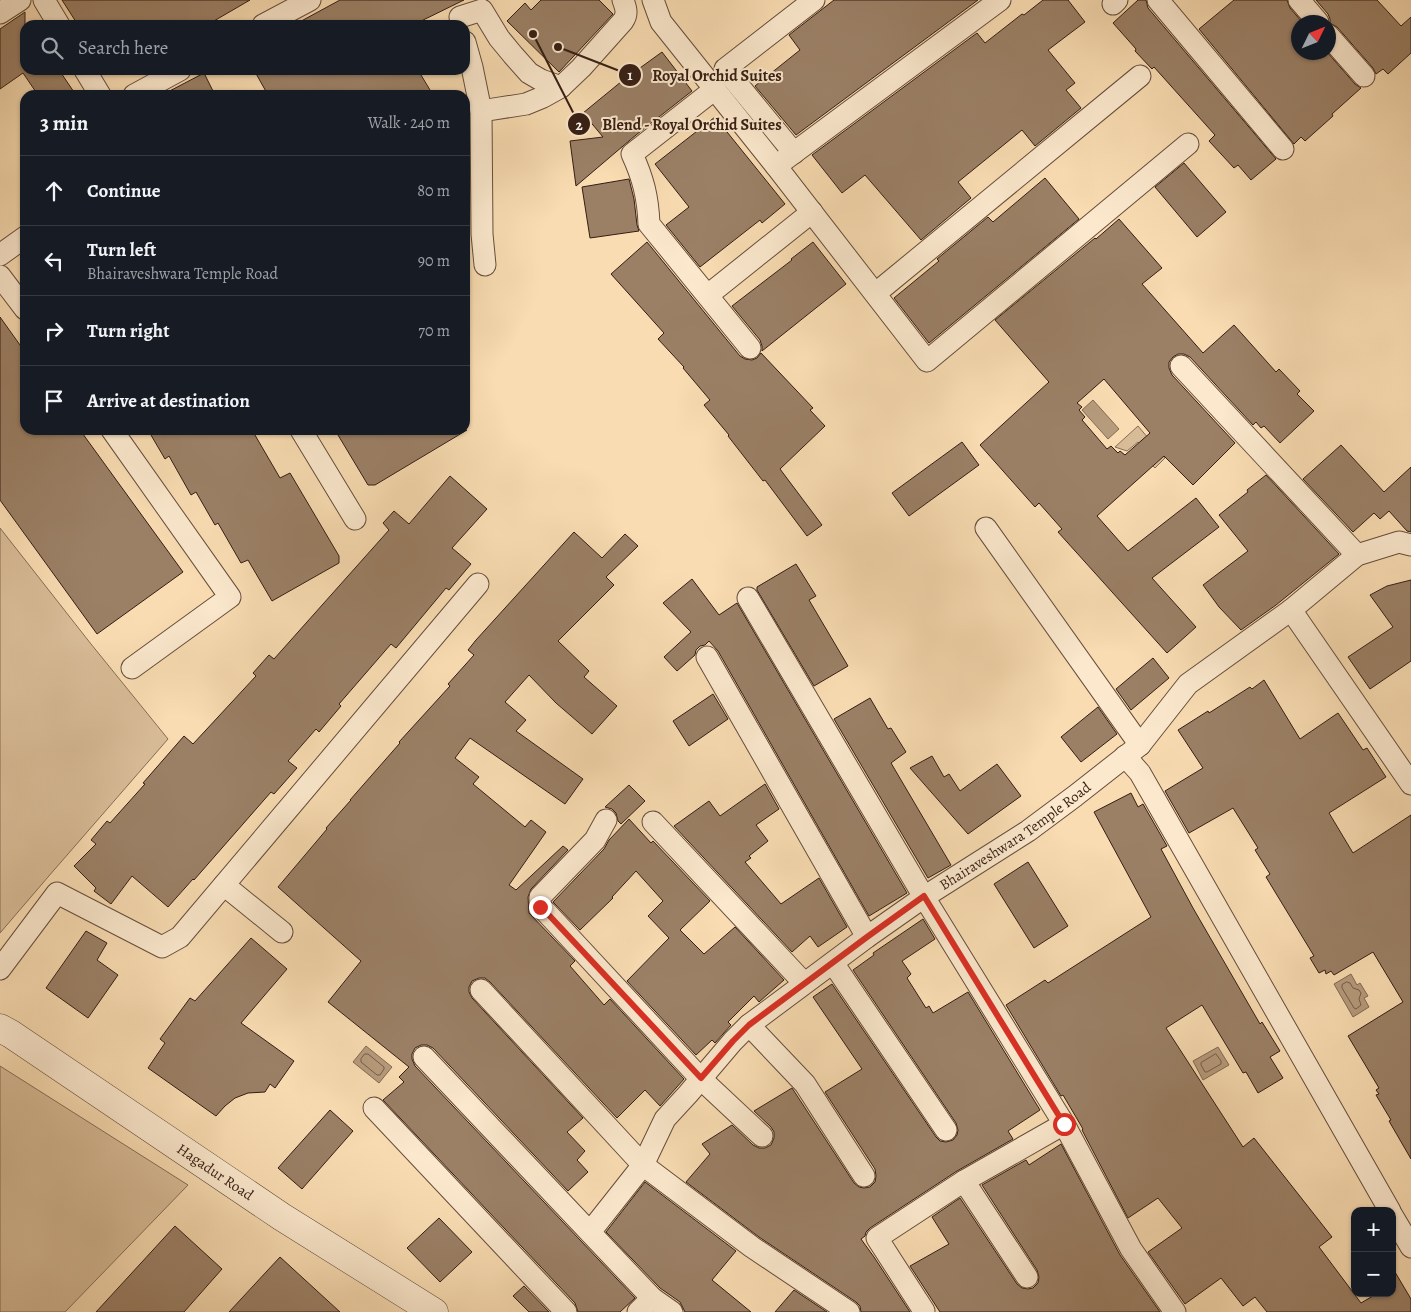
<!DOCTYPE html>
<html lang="en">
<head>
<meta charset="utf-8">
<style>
	:root { --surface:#171b24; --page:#242831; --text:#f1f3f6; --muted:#9ea1a6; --line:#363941 }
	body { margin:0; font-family:Alegreya,serif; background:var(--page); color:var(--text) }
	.controls { position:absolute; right:15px; bottom:15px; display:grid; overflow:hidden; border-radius:10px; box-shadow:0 1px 4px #0004 }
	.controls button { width:45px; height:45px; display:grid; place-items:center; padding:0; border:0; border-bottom:1px solid var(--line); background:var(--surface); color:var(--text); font:25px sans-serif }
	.compass { position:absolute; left:1291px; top:15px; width:45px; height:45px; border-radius:50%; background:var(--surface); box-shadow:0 1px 4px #0004; rotate:47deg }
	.stop { position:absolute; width:15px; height:15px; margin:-11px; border:4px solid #d93025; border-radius:50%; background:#fff }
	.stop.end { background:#d93025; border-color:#fff; box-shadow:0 1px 5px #0008 }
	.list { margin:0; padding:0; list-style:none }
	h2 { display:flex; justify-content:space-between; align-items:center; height:65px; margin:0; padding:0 20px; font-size:21px }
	h2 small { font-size:16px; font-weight:400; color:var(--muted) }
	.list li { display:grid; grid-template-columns:32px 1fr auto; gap:15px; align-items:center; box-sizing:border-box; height:70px; padding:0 20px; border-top:1px solid var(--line) }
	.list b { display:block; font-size:19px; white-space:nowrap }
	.list p { margin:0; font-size:16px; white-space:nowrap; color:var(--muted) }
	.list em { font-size:16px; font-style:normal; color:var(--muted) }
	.icon { flex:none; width:28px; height:28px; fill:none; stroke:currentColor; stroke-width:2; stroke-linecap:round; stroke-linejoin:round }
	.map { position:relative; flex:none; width:1411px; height:1312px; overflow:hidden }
	.search { position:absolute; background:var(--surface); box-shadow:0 1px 4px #0004; left:20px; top:20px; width:450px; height:55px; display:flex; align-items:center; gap:12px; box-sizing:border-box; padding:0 18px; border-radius:15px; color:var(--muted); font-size:19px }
	.panel { position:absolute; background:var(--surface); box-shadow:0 1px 4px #0004; left:20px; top:90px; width:450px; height:345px; border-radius:15px }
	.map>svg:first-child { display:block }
</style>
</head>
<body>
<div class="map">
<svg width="1411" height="1312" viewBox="0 0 1411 1312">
	<rect width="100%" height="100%" fill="#f9dcb2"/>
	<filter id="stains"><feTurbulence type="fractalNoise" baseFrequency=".004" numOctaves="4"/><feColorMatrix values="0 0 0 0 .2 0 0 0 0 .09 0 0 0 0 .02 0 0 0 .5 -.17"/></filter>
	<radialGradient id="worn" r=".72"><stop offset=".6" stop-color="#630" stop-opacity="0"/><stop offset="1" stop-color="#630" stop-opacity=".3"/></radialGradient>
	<path fill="#d8bc97" stroke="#866c55" d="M1138,426L1165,458L1155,468L1144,457L1147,454L1138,442L1127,451L1115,447Z
		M0,528L91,644L168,739L48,877L0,933Z
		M0,1066L188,1185L65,1312H0Z"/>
	<path fill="#b69b7c" stroke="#826952" d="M1093,400L1119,429L1108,439L1082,410Z
		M1351,974L1357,985L1360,983L1368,996L1364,998L1369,1007L1353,1017L1334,984Z
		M366,1046L392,1067L379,1083L353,1062Z
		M1218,1047L1229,1065L1203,1080L1193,1061Z"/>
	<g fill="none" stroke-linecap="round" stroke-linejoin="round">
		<path stroke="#765c48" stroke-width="1" d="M1347,982L1350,983L1353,988L1359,990L1361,993L1359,999L1361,1005L1356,1009L1354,1008L1342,988V985Z
			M365,1054H368L384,1067V1069L380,1075H377L361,1062V1059Z
			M1216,1054L1221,1061V1064L1207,1072H1205L1201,1065V1063Z"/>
	</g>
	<path fill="#9b8066" stroke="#351d13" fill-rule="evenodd" d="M62,0H250L207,25H78Z
		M340,0H464L413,25H294Z
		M541,0H599L613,14L559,72L507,21L525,3L531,10Z
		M834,0H978L796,135L755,86L800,50L789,35Z
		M1043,0H1068L1085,22L1048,50L1075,83L1066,90L1081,108L1035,146L1022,130L958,182L971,198L921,240L865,175L842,193L812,155L977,33L985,43L1022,14L1024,15Z
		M1138,0H1146L1148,8L1276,159L1251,180L1238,165L1234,168L1209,141L1215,135L1171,86L1154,67L1152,69L1135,51L1136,49L1113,23Z
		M1234,0H1287L1290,8L1302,22H1298V52H1327L1355,84L1361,88L1332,114L1333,116L1305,141L1301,137L1294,144L1199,29Z
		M1316,0H1377L1401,26L1411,17V53L1388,74L1383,69L1376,74L1373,68L1337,27L1330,23V19L1328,14Z
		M25,12V70H59L76,95H38L23,73L0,89V29Z
		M662,52L692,91L636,135L576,186L570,141L603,137L583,113L633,72V73Z
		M254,70H418L433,95H268Z
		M204,73L215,95H162Z
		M715,117L785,204L762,223L760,220L700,267L666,225L689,207L655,164Z
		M1184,163L1226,212L1197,237L1155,187Z
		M1045,178L1079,219L929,343L894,298L939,261L937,259L988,217L993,222Z
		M629,179L634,199L637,225L639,231L590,238L582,187Z
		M1119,219L1162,268L1142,284L1203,353L1234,325L1276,372L1279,369L1300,391L1297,394L1314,411L1280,443L1264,426L1261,428L1256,422L1253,425L1190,357L1184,354H1178L1173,357L1169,362V368L1172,375L1235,443L1193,485L1164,456L1097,516L1128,551L1196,498L1219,527L1152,578L1196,627L1167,653L1058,532L1062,529L1039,503L1035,507L980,445L1049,382L995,320L1095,238L1096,239ZM1104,379L1150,433L1125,455L1120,451L1118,453L1111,446L1107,449L1082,420L1085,417L1079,410L1082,407L1077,403Z
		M647,242L740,356L745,359L752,360L757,358L761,353L813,408L810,410L825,426L780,469L822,525L807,536L765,480L763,481L728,436L729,435L704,405L710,400L683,368L684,367L658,339L664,333L611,274Z
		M813,242L846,284L762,351V346L760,340L732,306L792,260L791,259Z
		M0,317L25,352V430H80L183,572L97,634L0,500Z
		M148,430H252L280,478L290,473L339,556V563L272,601L248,560L241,563L218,523L215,525L196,492L191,495L169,456L165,459Z
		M335,430H467L375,485H368Z
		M962,442L979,465L909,516L892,493Z
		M1341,445L1384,492L1411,467V532L1407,531L1389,511L1380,519L1374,513L1353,532L1303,479Z
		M1266,475L1339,554L1276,605L1241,630L1219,607L1203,585L1248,551L1219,515L1248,492L1247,490Z
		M450,476L487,509L452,548L471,564L449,590L446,588L396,648L391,644L339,704L341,706L319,732L316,729L288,761L297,768L274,794L271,792L194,880L193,879L168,907L132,876L111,904L94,891L96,888L74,866L96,844L91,840L107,821L110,823L145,784L143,783L184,736L193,744L256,676L253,673L269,655L274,659L389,530L383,523L394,511L409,524Z
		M574,532L602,558L625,534L638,546L606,577L614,585L558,641L589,671L584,677L617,706L592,734L556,703L529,675L505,702L526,720L516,731L583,779L565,804L470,738L455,758L479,777L473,784L525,827L531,820L546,832L509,885L516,890L563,846L568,850L531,889L528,897L529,913L575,961L570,966L604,1005L610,999L684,1079L660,1106L645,1090L617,1118L490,982L485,978H479L472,981L469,987V992L472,998L583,1118L567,1132L585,1151L577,1160L588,1172L568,1191L433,1048L427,1045H421L415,1048L412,1054V1059L415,1066L635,1298L620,1312H578L575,1303L383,1100L404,1082L399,1077L409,1067L328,1002L361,961L278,887L327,829L326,828L351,800H350L400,743L399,742L450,686L448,684L474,655L468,650L476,640Z
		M796,564L816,596L809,600L848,666L814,686L757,590V587Z
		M692,579L719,615L737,603L907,893L869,916L718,651L709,641L705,645L700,646L696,650L695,655L677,671L664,657L691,632L663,603Z
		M1411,580V661L1370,689L1348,657L1393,627L1370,595L1387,586Z
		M1153,658L1169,678L1131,710L1116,689Z
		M1264,680L1300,739L1338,713L1363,750L1367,748L1386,777L1329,813L1353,853L1411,815V1159L1389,1121L1391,1120L1376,1095L1379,1094L1376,1090L1379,1088L1348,1036L1403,1002L1373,952L1334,975L1331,971L1326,974L1325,970L1319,973L1310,958L1314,956L1266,877L1270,874L1255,850L1258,848L1233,808L1189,833L1165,791L1203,768L1178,730L1208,711L1209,713L1250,687L1252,689Z
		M713,694L728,719L689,746L673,721Z
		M870,698L888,729L891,728L906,752L891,763L951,865L928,878L834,719Z
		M1098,707L1117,734L1081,762L1061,737Z
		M932,756L944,777L949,774L960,791L997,764L1021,796L968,834L910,768Z
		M765,784L779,809L756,825L768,841L749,856L751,858L745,862L781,904L819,878L847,927L818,947L810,936L792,952L674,826L709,801L720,816Z
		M629,785L645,801L621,824L618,821L616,813L612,809L605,807Z
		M1131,793L1138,807L1143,804L1167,846L1161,849L1193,908L1260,1024L1262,1022L1280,1051L1270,1057L1283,1078L1258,1093L1246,1072L1243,1073L1202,1005L1166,1028L1243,1147L1254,1138L1332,1237L1319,1247L1361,1303L1378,1293H1392V1267L1411,1299V1312H1267L1255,1297L1243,1306L1221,1278L1185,1304L1148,1252L1182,1228L1158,1198L1128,1218L1082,1130L1083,1129L1063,1095L1061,1096L1006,1005L1045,980L1048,983L1151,917L1094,812Z
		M629,819L651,843L653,841L710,901L680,930L704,954L735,927L784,980L759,1002L754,996L728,1022L731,1025L715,1043L712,1040L696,1055L627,981L669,938L648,916L663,901L636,871L612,897L613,898L580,930L553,902L604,849L609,840Z
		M1028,862L1068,926L1034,948L994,884Z
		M923,919L935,939L902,961L911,974L907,978L926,1008L929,1006L933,1013L968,992L1040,1110L1008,1131L1013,1139L957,1171L870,1228L866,1232L865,1236L861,1239L874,1257L910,1312H861L860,1306L856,1302L759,1237L686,1182L710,1154L702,1144L732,1125L753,1145L759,1148H765L771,1145L774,1138V1132L771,1127L754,1111L792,1088L854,1183L859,1187L864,1188L870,1187L875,1182L876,1176L875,1169L825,1092L862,1069L813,997L832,984L936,1137L940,1141L946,1142L953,1140L957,1135L958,1130L956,1123L853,970L874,955L873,953Z
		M86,931L107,943L97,960L118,975L88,1018L46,988Z
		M251,938L287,969L241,1023L294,1061L275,1088L270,1084L265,1092L248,1093L235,1098L225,1106L216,1116L148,1068L165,1043L160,1039L190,998L195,1001Z
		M330,1110L353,1131L302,1189L278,1168Z
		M1061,1144L1120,1255L1160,1312H940L910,1266L949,1244L932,1217L960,1198L1017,1284L1022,1288L1028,1289L1033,1288L1038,1283L1039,1277L1037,1270L982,1185L1026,1160L1029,1165Z
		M645,1182L736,1251L712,1280L751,1312H685L680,1302L660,1288L606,1232Z
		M439,1218L472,1252L440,1282L407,1248Z
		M175,1226L222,1269L184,1312H96Z
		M280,1257L340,1312H229Z
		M524,1286L549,1312H529L513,1296Z
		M794,1290L827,1312H775Z"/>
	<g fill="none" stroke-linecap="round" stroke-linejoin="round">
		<defs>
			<g id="minor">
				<path d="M44,0L59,25"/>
				<path d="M653,0L661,22L776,166L927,361L1188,144"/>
				<path d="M1158,0L1283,149"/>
				<path d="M1299,0L1318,22"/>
				<path d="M1113,4L1117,0"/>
				<path d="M0,13L20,0"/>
				<path d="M460,17L482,10L499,38L513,55L529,73L541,80L561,87"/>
				<path d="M263,25L310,0"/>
				<path d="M1328,35L1364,76"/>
				<path d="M465,42L472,67L481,111L482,234L485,265"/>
				<path d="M85,70L100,95"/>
				<path d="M715,89L632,154C643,178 648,197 649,224L750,348"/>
				<path d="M134,95L180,70"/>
				<path d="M481,111L526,104L543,97L561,87L581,68L623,21C628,14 626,8 623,0"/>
				<path d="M794,153L725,69L814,0"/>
				<path d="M776,166L1000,0"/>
				<path d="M0,255L25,237"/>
				<path d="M0,276L25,309"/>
				<path d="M876,293L1140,76"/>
				<path d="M708,295L812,212"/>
				<path d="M1181,366L1357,555"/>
				<path d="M112,430L230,597L132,668"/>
				<path d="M301,430L355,519"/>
				<path d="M986,528L1140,745"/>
				<path d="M748,598L924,897L1064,1124L1131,1249L1175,1312"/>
				<path d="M1291,610L1411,784"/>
				<path d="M707,657L867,937"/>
				<path d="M1125,756L1140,773L1390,1211"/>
				<path d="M606,820L595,840L540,897V907L546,912L701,1079L762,1136"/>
				<path d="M653,822L804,983"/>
				<path d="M224,885L282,932"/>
				<path d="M833,963L946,1130"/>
				<path d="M0,969L57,893L162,947L180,937L478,584"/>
				<path d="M481,990L643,1165L752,1247L849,1312"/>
				<path d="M749,1025L805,1084L864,1176"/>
				<path d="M424,1057L652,1298L672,1312"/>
				<path d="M374,1108L566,1312"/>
				<path d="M964,1181L1027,1277"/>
				<path d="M1392,1215L1411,1247"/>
				<path id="s1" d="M590,1232L643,1165L665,1119L688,1094L733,1041L749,1025L867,937L924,897L1028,831L1075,796L1140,745L1188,684L1291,610L1357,555L1399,542L1411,545"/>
				<path d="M924,1311L877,1238L964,1181L1064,1124"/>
				<path d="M638,1312L652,1298"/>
			</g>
			<g id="tertiary">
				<path id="s2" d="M0,1028L11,1034L282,1217L434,1312"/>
			</g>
		</defs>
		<use href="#minor" stroke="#664d3b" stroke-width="23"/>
		<use href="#tertiary" stroke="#664d3b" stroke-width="29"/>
		<use href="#minor" stroke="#fbe8cd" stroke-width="21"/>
		<use href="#tertiary" stroke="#fbe8cd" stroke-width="28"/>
	</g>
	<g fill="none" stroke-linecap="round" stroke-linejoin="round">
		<path stroke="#d93025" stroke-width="6" d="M540,907L546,912L701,1078L733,1041L749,1025L867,937L924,896L1064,1124"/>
	</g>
	<g text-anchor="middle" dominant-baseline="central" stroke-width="4" stroke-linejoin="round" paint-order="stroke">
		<g font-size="15" fill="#351d13" stroke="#fbe8cd">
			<text stroke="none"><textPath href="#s1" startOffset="589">Bhairaveshwara Temple Road</textPath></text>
			<text stroke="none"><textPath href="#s2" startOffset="259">Hagadur Road</textPath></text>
		</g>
	</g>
	<path fill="none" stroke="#351d13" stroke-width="2" d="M558 47L630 75M533 34L579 124"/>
	<g fill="#351d13" stroke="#fbe8cd" stroke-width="2">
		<circle cx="558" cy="47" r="5"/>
		<circle cx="533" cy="34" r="5"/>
		<circle cx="630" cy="75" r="12"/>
		<circle cx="579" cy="124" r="12"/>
	</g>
	<g font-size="15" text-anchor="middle" font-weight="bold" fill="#fff">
		<text x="630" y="80">1</text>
		<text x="579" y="130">2</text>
	</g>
	<g font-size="16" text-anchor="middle" font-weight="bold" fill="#351d13" stroke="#fbe8cd" stroke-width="4" stroke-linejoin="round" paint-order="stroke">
		<text x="717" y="81">Royal Orchid Suites</text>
		<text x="692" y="130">Blend - Royal Orchid Suites</text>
	</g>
	<rect width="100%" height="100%" filter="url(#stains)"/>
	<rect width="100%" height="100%" fill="url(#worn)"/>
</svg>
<div class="controls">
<button>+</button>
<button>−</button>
</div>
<svg class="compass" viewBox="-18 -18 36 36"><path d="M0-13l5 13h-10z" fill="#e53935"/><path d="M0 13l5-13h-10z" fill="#9ea1a6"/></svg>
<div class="stop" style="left:1064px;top:1124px"></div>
<div class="stop end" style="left:540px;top:907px"></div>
<div class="search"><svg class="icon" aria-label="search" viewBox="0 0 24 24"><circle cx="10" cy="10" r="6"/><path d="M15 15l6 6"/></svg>Search here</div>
<section class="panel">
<h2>3 min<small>Walk · 240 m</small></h2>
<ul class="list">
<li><svg class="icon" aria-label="ahead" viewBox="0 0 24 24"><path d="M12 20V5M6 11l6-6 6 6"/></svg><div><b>Continue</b></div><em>80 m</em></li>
<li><svg class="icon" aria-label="left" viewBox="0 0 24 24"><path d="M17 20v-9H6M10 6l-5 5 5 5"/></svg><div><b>Turn left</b><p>Bhairaveshwara Temple Road</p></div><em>90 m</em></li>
<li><svg class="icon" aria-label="right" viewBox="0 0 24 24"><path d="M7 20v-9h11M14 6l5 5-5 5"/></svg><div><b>Turn right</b></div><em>70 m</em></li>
<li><svg class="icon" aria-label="arrive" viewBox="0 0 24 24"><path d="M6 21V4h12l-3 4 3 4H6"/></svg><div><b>Arrive at destination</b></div></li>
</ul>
</section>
</div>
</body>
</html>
